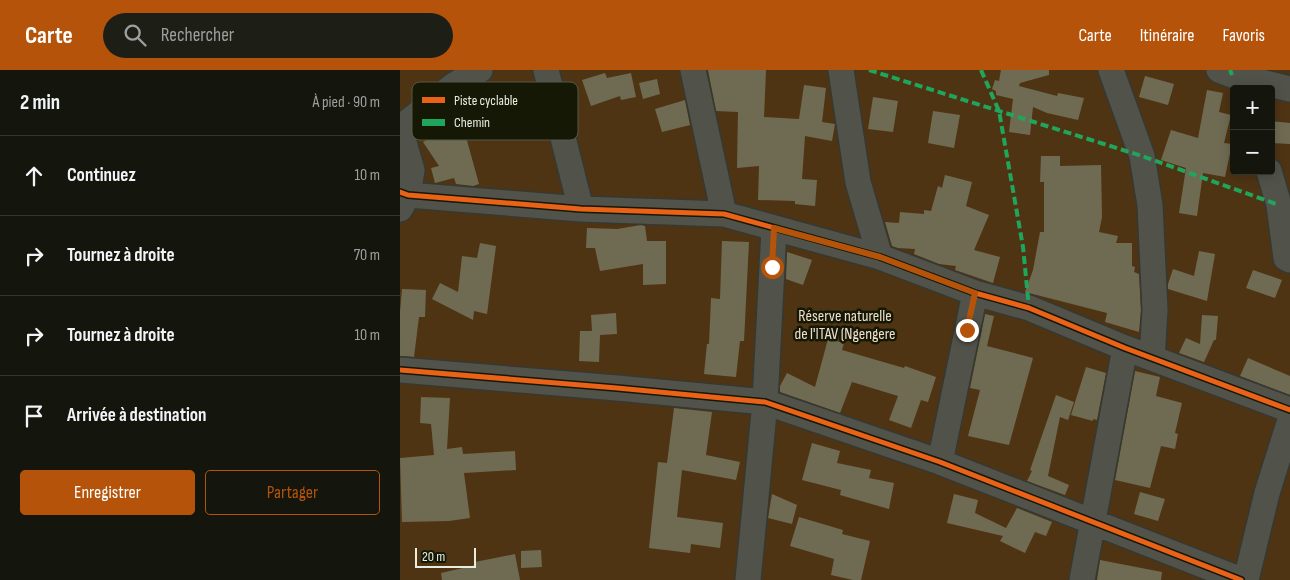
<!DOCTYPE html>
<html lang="fr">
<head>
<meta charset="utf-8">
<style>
	:root { --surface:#14160e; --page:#1d1f17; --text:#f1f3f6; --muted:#9d9f9e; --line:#33352e; --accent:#b45309 }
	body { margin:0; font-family:"Sofia Sans Condensed",sans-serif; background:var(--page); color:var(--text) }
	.controls { position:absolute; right:15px; top:15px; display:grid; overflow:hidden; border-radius:5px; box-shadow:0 2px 12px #0003 }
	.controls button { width:45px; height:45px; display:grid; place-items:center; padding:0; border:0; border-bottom:1px solid var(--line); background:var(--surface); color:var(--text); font:25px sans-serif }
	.scale { position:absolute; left:15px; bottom:12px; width:61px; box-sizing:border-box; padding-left:5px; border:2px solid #e9ede0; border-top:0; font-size:14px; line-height:18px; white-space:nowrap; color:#e9ede0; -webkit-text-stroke:4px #141805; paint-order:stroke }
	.stop { position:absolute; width:15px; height:15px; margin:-11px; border:4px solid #b45309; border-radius:50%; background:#fff }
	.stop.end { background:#b45309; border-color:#fff; box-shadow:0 1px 5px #0008 }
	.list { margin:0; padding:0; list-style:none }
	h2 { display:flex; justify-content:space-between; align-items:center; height:65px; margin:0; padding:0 20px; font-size:21px }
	h2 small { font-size:16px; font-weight:400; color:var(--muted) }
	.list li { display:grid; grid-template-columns:32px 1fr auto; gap:15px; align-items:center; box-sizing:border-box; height:80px; padding:0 20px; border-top:1px solid var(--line) }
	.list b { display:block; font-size:19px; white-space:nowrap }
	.list em { font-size:16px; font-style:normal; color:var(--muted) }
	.actions { display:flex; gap:10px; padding:15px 20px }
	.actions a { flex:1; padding:11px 0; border:1px solid var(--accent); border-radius:5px; text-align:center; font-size:18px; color:var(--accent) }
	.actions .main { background:var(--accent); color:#fff }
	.icon { flex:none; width:28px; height:28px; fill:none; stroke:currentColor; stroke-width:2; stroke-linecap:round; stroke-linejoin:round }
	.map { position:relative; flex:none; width:890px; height:510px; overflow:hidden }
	header { display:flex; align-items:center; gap:30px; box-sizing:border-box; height:70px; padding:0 25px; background:var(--accent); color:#fff }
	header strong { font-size:24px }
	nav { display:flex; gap:28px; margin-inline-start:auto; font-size:18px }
	.search { width:350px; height:45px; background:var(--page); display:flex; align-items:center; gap:12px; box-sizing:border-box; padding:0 18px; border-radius:28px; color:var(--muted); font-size:19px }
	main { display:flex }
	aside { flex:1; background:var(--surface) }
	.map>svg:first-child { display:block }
</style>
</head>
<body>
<header>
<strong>Carte</strong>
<div class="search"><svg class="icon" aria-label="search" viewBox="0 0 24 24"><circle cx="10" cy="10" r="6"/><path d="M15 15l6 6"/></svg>Rechercher</div>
<nav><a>Carte</a><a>Itinéraire</a><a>Favoris</a></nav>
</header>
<main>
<aside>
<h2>2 min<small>À pied · 90 m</small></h2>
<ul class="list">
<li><svg class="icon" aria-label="ahead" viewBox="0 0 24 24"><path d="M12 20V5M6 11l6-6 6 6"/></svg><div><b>Continuez</b></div><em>10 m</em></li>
<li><svg class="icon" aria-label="right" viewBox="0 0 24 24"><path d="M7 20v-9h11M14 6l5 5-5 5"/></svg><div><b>Tournez à droite</b></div><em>70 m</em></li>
<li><svg class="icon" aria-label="right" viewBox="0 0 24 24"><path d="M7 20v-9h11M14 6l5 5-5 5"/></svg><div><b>Tournez à droite</b></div><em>10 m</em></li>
<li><svg class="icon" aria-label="arrive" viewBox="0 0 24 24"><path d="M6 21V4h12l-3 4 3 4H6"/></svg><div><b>Arrivée à destination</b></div></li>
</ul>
<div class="actions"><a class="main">Enregistrer</a><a>Partager</a></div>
</aside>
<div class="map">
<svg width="890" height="510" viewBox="0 0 890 510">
	<rect width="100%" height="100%" fill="#1a1d12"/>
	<path fill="#4f3414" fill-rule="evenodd" d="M0,0H890V510H0ZM834,19H871V101H834Z"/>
	<path fill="#6f6b53" d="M308,0H366L364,47L399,49L404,15L426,18L422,52L435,54L432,71L405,66L402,109L417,110L415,136L395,134V131L358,130L359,96L337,98L338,42L316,41Z
		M601,0H649V5L620,13L619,16L657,26L658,23L684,28L678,50L647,43L633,37L630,65L609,62L613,29L596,25V21L592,19L595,10L599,11Z
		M205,3L207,8L231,3L236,27L221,30L220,26L191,36L182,10Z
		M745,6L774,14L768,35L739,27Z
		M257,9L260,24L243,29L239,13Z
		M87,14L104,49L66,67L79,114L73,116L56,114L54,108L35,113L31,98L39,96L23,72L41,61L35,49L54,33L64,28L63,26Z
		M807,20L823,23L819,42L831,45L824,73L832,74L825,107L803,103L797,146L779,143L786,98L761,90L771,60L798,68Z
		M473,27L498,31L493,62L468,59Z
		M285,30L290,55L262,62L255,39Z
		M533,41L560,45L554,78L528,73Z
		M871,51L890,53V74L871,73Z
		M641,86H660V96L701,95L702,147L699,162L718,166L716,173H732V196L735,197L734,202L739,204L741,240L739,262L705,252L707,243L625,222L633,200L640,162H644V112H640Z
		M545,105L572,112L566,136L589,145L574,180L600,187L593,213L555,200L556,196L539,194L514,184L515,179L498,178L492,176L485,152L499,153L500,142L524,144V140L531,141L538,116L542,118Z
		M241,155L245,156L247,171H266V214L243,215V194L200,201L195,178H186L187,158L217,159Z
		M322,171L349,172L344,271H340L336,307L304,304L307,274H309L311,228L320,229Z
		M80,173L96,176L87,244L74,241L73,250L32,229L40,213L58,222L62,186L77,188Z
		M799,181L815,184L807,231L768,219V214L773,199L794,206Z
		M387,182L412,190L403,215L386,209Z
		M853,200L882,210L875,228L846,218Z
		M2,219L26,220L25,247H19L14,287L0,286V242Z
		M216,243L217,264L200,265L199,292L179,291L180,261H192L191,245Z
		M585,244L594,246L587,276L633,288L609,375L568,366L580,320L570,318Z
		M802,245L818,246L816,270H814L804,292L779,283L786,268L800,274Z
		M428,269L444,273L442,280L504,298L505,296L536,307L528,332L521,330L511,358L489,350L498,326L452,312L440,343L380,322V316L387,303L415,317Z
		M848,288L890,306V325L840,306Z
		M686,297L706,303L697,350L693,349V351L671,345Z
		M735,301L760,307L756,326L782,333L775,363L778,364L775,379L761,376L750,418L715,410Z
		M656,325L674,332L668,350L660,347L648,406L669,415L665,425L627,411L632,401L630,400Z
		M21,327L50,328L47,379L62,377L63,384L115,381L116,400L64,403L70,448L49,451L2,452L0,388L34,385L31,354L20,353Z
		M274,338L312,342L306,385L340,392L336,410L282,400L277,447L323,453L320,478L291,474L290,483L249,478L258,392L267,393Z
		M412,373L440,381L437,393L471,400L469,408L494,413L489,439L440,425L441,420L402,410Z
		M740,422L765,429L758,451L734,444Z
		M372,424L397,435L392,454L368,448Z
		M554,424L578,430L575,443L606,458L617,438L652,452L646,466L635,462L625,483L600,471L603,466L547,453Z
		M399,447L443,460L442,464L470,471L461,510H453L431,505L434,489L390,476Z
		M141,480L142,497L121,498V481Z
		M115,484L120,510H42L41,503L76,495L75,492Z
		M700,490L762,502L761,510H697Z"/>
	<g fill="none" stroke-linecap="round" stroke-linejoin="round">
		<defs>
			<path id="minor" d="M146,0L181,139
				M293,0L324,144
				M441,0L458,112L480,187
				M711,0L742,86L750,135L755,240L752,288
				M819,0L832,5L890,19
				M0,58L54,15L80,0
				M0,59L12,100L8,125L0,139
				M869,101L879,135L886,188L890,190
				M0,122L8,125L181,139L324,144L480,187L575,223L629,238L725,278L890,340
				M0,300L217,318L365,332L540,392L841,510
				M540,392L575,223
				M348,510L365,332L374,159
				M682,510L725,278
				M846,510L867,423L890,350"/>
		</defs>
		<use href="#minor" stroke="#363931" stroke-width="28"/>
		<use href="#minor" stroke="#51534b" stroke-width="25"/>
		<path stroke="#20a55d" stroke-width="4" stroke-dasharray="8 4" stroke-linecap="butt" d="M469,0L742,86L879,135
			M581,0L599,41L623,177L629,238
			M830,0L832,5"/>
		<defs>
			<path id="cycleway" d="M0,122L8,125L181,139L324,144L480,187L575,223L629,238L725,278L890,340
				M0,300L217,318L365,332L540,392L841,510"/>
		</defs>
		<use href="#cycleway" stroke="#141805" stroke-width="8"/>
		<use href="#cycleway" stroke="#ea6118" stroke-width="5"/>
	</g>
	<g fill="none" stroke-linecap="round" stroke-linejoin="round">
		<path stroke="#b45309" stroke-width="6" d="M372,197L374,158L480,187L575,223L567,260"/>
	</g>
	<g text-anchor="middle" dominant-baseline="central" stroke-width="5" stroke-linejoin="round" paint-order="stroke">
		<g font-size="16" fill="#f1dfce" stroke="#141805">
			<text x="445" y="246">Réserve naturelle<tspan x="445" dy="18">de l'ITAV (Ngengere</tspan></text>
		</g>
	</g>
	<rect x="12" y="12" width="166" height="58" rx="8" fill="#141805" stroke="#545847" stroke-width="1"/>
	<rect x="22" y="27" width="23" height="6" fill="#ea6118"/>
	<rect x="22" y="49" width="23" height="7" fill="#20a55d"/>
	<g font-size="14" fill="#e9ede0">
		<text x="54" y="35">Piste cyclable</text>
		<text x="54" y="57">Chemin</text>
	</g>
</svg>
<div class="controls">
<button>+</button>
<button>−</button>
</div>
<div class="scale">20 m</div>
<div class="stop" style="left:372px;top:197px"></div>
<div class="stop end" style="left:567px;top:260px"></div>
</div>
</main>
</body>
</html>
